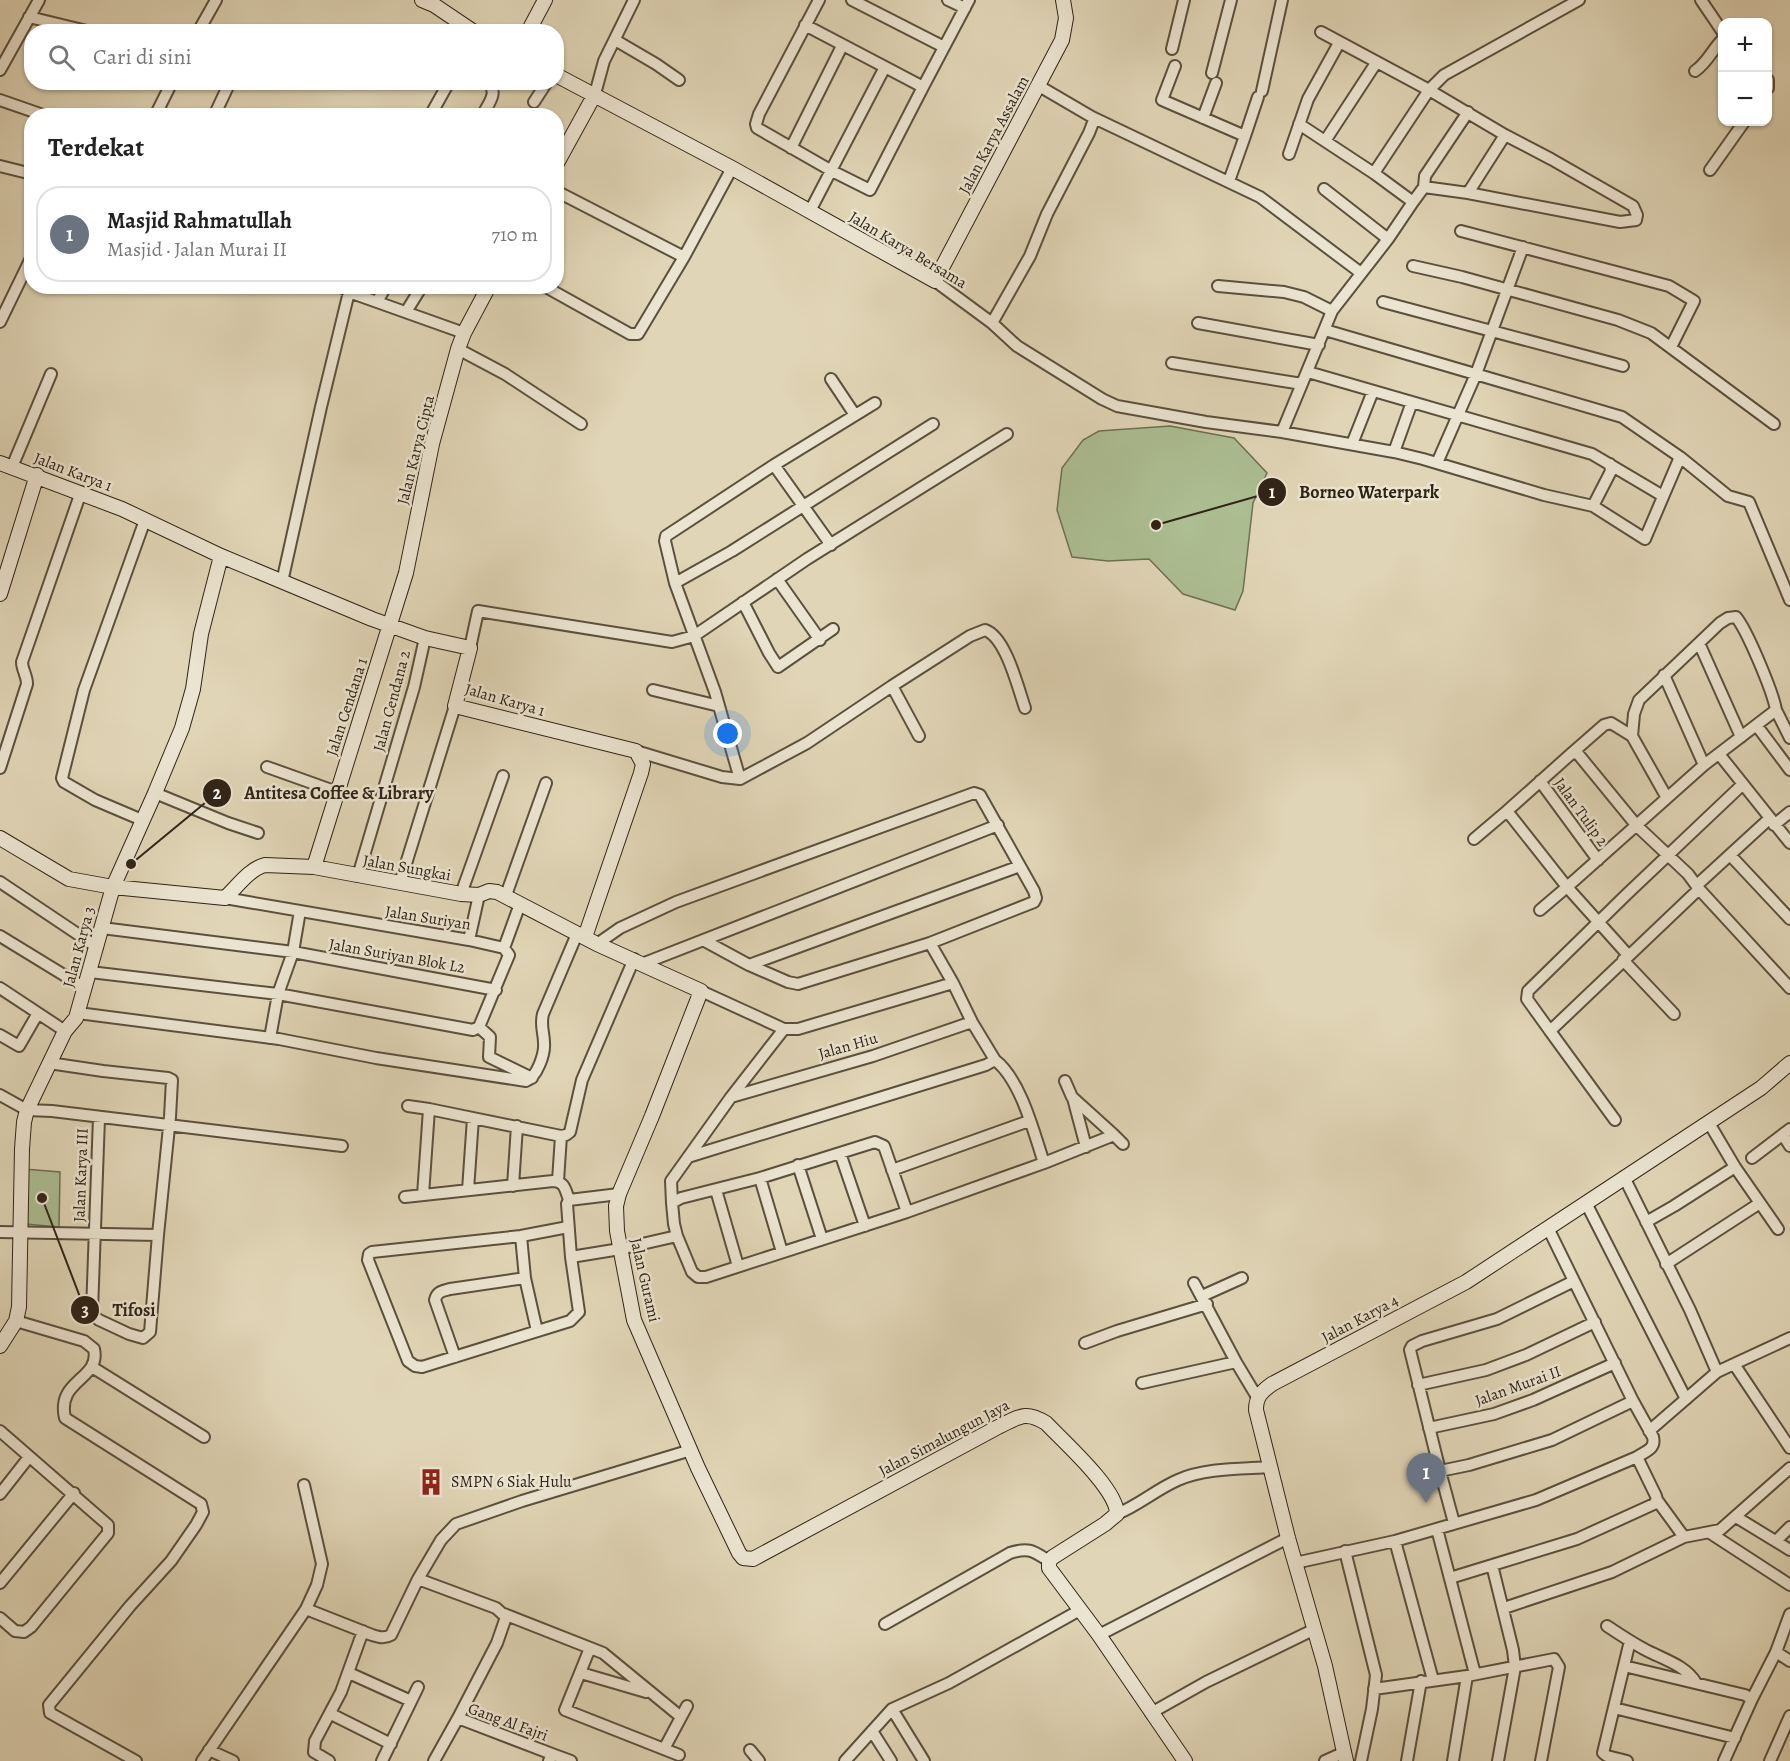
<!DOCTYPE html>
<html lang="id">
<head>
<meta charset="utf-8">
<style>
	:root { --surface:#fff; --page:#f6f6f6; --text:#222; --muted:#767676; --line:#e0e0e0; --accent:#ea580c }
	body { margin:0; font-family:Alegreya,serif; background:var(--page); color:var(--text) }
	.controls { position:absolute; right:18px; top:18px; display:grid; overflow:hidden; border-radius:12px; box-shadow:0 2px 4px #0004 }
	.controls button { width:54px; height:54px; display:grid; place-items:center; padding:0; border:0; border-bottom:2px solid var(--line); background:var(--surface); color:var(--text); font:30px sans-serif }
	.you { position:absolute; left:728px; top:734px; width:21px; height:21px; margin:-15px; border:4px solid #fff; border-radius:50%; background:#1a73e8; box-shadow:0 0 0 9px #1a73e833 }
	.badge { display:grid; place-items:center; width:39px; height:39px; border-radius:50%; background:var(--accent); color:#fff; font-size:20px; font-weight:700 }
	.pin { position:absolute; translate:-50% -50px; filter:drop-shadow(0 2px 3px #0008) }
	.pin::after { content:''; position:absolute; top:32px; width:21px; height:18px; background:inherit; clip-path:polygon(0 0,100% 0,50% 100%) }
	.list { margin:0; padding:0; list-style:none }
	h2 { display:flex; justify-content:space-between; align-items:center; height:78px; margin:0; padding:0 24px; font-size:26px }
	h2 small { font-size:20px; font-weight:400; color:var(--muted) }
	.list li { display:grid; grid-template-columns:39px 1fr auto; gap:18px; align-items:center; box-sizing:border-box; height:96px; margin:0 12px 12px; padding:0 12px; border:2px solid var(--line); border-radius:24px }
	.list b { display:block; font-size:22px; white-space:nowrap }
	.list p { margin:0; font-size:20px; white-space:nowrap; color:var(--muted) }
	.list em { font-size:20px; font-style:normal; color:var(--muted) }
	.icon { flex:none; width:33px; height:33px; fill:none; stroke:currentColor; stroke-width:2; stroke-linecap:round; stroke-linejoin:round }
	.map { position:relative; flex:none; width:1790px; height:1761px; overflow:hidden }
	.search { position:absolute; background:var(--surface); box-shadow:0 2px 4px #0004; left:24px; top:24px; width:540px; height:66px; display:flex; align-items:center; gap:15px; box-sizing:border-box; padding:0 21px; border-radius:24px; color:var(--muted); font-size:22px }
	.panel { position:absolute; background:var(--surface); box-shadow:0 2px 4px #0004; left:24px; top:108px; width:540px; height:186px; border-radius:24px }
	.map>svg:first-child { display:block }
</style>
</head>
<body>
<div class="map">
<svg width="1790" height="1761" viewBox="0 0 1790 1761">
	<rect width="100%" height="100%" fill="#e0d5b6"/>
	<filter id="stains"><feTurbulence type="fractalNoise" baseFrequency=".00333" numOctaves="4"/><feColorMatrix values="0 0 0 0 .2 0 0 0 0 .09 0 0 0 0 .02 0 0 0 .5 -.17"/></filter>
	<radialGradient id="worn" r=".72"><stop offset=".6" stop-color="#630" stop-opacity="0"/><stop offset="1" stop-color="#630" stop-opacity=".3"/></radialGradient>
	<path fill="#acbe92" stroke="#6e7054" stroke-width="1.5" d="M1170,426L1234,438L1267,473L1253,503L1243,591L1235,610L1183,594L1149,559L1108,561L1072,557L1057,510L1062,468L1083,440L1099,431Z
		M24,1169L60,1172L59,1227L25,1224Z"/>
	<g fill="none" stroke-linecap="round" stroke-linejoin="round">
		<defs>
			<path id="street" d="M819,0L759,114L756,124L757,128L832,171L870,190L923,87
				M852,0L944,47
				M948,0L965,8
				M1701,0L1722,31
				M29,17L91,32
				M805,25L885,67
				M198,32L216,0
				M1321,32L1429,90L1505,135L1551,159L1633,206L1637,215L1636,220L1620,222L1468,193L1424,187
				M615,40L656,64L679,80
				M1172,49L1184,0
				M1175,66L1162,100L1245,136L1258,97
				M0,70L39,0
				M1695,71C1707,63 1712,50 1722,40
				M1212,73L1231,0
				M1768,80V88
				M1039,86L1092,117L1260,197L1361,273
				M1262,91L1282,0
				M595,94L604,61L634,0
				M0,100L46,116
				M534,102L547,82
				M155,116L172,82
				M214,116L230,82
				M430,116L449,82
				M482,116C488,104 499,93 488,82
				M1203,118L1216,83
				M1325,141L1376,63
				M791,148L842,46
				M1289,154L1308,99L1339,43
				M0,166L32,174
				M1710,170L1744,122
				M1374,173L1429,90L1444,75L1579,0
				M1229,181L1245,136
				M1324,189L1388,239
				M556,191L684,257
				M1468,193L1505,135
				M1413,202L1424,187L1425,176L1468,112
				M810,211L885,67L923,87L969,0
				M1461,231L1669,286L1694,301L1671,347
				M1413,266L1462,277L1618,320L1651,333L1774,424
				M935,281L992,323L1017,346L1102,399L1117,406L1206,422L1282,432L1394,452L1423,459L1544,495L1593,506L1645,539L1680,457
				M340,286L349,292L464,333
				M544,286L630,334H638L684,257L732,168
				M1218,286L1284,292L1304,297L1332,311
				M377,302L386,286
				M1383,302L1623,366
				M406,312L422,286
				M0,322L32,256
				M992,323L1030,256L1047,214L1089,133L1094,120L1092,117
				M1198,323L1319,345
				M1325,330L1622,417L1680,457L1728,496L1749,502L1790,600
				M458,349L505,374L581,424
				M1172,363L1302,384
				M1308,372L1592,454L1663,496
				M831,379L855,415
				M1282,432L1332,311L1388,239L1413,202L1375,174L1299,124
				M1352,444L1373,391
				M1394,452L1412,402
				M1437,463L1476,374L1523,247
				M774,465L831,545
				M12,467L51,374
				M1593,506L1611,471L1610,464
				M777,579L820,640
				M282,582L321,407L349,292
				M675,583L732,551L933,424
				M743,602L769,653L778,667L833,629
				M1699,643L1741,737
				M470,648L478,611L672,642L694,636L807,559L1007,434
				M1664,675L1704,765
				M892,686L970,636L985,630C1006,637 1018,688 1025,708
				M653,690L719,706
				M1776,710L1790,738
				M1757,726L1790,770
				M1632,736L1634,714L1639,700L1720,623L1728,618L1736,617C1747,630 1773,692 1776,710L1704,765L1567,887L1507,811L1572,753L1578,754L1637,826L1688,874L1699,889
				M636,751L722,777L740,779L715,692L675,583L665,541L666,536L774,465L875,403
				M1572,753L1604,725L1611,723L1632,736L1667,798
				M1719,754L1790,843
				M267,767L337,792
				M0,768L27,684C27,675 22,670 22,662L81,492
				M740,779L807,743L892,686L919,736
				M1540,781L1598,860
				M155,793L228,823L258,833
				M142,820L95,800L64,782L62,778L84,690L145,520
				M1774,825L1790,812
				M1474,839L1507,811
				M1730,855L1790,919
				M358,876L414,687L425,638
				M0,882L97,947
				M400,883L455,706
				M1697,885L1769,819
				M461,894L503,776
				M506,895L546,783
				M1540,910L1567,887L1628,955
				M102,928L293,952L496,990
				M0,936L85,988
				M469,940L479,895
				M703,940L749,965L1020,866
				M597,944L620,928L676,902L974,793L980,795L1034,891L1036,898L1034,902L930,943L798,984L788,982L749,965
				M504,948L520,904
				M1623,960L1674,1014
				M642,964L998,825
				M90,972L278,994L473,1030L479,1027L509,955L504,948L469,940L225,898
				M0,988L65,1031
				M701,991L784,1029H798L953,983
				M78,1013L279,1039L376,1058L526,1081C537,1077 545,1054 544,1043C544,1032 540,1026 543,1014L577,934
				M479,1027L490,1037L489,1057L532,1078
				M1550,1031L1527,999L1528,991L1627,894L1743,784
				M0,1035L19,1046L38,1013
				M270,1038L278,994L293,952L300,911
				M49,1063L103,1071L168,1078L172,1080L170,1117L158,1235
				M0,1095L27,1110L52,1111L342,1146
				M731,1097L873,1056L972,1022
				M1073,1098L1086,1147
				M408,1106L429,1109L423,1195
				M429,1109L561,1136L566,1135L570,1132L582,1080L634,959
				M1615,1120L1550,1031L1699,889L1790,988
				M1709,1123L1735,1167L1778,1229
				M1114,1135L1123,1144
				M1783,1135L1790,1146
				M840,1153L865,1226
				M688,1157L986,1065L995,1060L972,1022L953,983L930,943
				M1752,1158L1790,1129
				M1044,1163L1114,1135L1072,1097L1065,1081
				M798,1165L822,1239
				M892,1170L1029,1121
				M1624,1177L1690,1310L1717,1372
				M760,1178L782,1252
				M558,1181L561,1136
				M513,1186L517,1126
				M468,1190L473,1118
				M716,1190L738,1266
				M619,1194L569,1200L567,1204L571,1257L620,1249L677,1236L674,1224L672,1203L681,1198L760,1178L875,1142L884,1146L907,1212
				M405,1197L553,1181C565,1182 565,1189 569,1200
				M672,1203L671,1181L731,1097L784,1029
				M1586,1203L1686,1399
				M1646,1222L1674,1206L1735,1167
				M568,1227L521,1236L372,1252L369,1254L368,1260L408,1361L415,1366L422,1367L570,1321L579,1312L571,1257
				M0,1232L158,1235L150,1332L143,1338L129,1334L99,1320L95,1317L92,1311L99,1118
				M521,1236L525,1278L537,1331
				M677,1236L692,1272L698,1277H706L907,1212L1044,1163C1034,1133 1021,1080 995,1060
				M1666,1264L1760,1203
				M1574,1281L1497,1319L1422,1341L1412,1346L1410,1350L1440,1471L1469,1465L1552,1440L1633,1401
				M1194,1283L1236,1362L1257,1397
				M1202,1296L1242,1278
				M16,1321L84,1341L94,1349C101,1380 56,1379 65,1418L201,1504L203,1512L196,1525L171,1561L130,1606L49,1705L50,1713L136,1761
				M1085,1343L1117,1331L1207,1304
				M455,1357L435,1300C437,1291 443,1291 450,1289L525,1278
				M1734,1364L1790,1338
				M92,1367L204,1437
				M1142,1383L1236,1362
				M1418,1385L1486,1370L1526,1355L1595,1322
				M1429,1428L1494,1414L1533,1400L1615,1363
				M0,1431L108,1525V1533L31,1627L24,1632L15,1631L0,1618
				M1649,1431L1717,1372L1734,1364L1790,1448
				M1440,1471L1454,1523
				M304,1485L322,1564L317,1585L306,1609
				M0,1494L29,1457
				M1117,1514C1139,1505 1157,1489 1178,1480C1205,1468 1241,1469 1270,1467
				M1736,1517L1790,1550
				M1437,1529L1475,1674
				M1710,1533L1790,1585
				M1684,1537L1720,1530L1790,1468
				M1395,1541L1433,1680
				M1776,1541L1790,1527
				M1345,1551L1376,1675L1372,1709L1361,1761
				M1295,1563L1395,1541L1536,1500L1637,1457C1646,1451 1656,1449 1653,1437L1633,1401L1548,1228
				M1492,1565L1513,1650L1515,1667L1498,1761
				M1450,1578L1577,1539L1654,1504L1657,1500L1656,1496L1637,1457
				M418,1579L496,1608L506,1617L497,1643L458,1718
				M0,1583L74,1493
				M1504,1608L1612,1572L1684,1537L1657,1500
				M504,1614L603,1653L681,1717
				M885,1624L1010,1553C1029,1547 1033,1551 1049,1561
				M1607,1626C1619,1634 1631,1642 1644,1649C1662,1659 1686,1665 1696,1683
				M1099,1635L1288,1538
				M590,1648L565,1710L679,1755
				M1776,1652L1790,1661
				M1624,1666L1745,1695L1752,1699L1724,1761
				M349,1673L411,1701
				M581,1673L646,1692
				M1374,1689L1467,1676L1554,1659L1559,1667L1541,1761
				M1752,1699L1776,1652L1790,1614
				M1614,1708L1735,1738
				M892,1709L924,1761
				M1151,1713L1206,1682L1315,1629
				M331,1714L391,1744
				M872,1731L891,1761
				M664,1749L687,1706
				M209,1750L233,1761
				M750,1750L759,1761
				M552,1754L571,1761
				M202,1761L306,1609L372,1635C379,1637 384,1639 391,1635L418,1579L441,1540L456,1524L522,1501L691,1450
				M329,1761L314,1752L315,1741L341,1692L363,1631
				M382,1761L418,1687
				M434,1761L458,1718L552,1754L549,1761
				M845,1761L892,1709L949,1683L1080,1610
				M1325,1761L1345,1752
				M1407,1761L1421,1681
				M1453,1761L1467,1676
				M1627,1761L1607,1756L1603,1753L1630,1641
				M1770,1761L1790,1716"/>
			<path id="secondary" d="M422,0L434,5L474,32
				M528,32L545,0
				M556,75L732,168L935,281L1062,40L1066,18L1063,0
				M556,165L595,94
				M0,463L122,509L221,556L372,619L425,638L470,648L455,706L636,751L643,764L641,773L585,937
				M0,594L37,475
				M0,838L69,879L113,887L225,898C237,887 249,869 265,865L314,867L461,894L479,895L489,891L497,892L597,944L701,991L652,1116L619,1194L616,1206L617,1231L634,1320L698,1468L739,1553L743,1558L753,1559L998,1427C1019,1417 1025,1410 1046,1423C1064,1442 1117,1489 1117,1514L1105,1524L1053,1557L1049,1561V1568L1099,1635L1185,1761
				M314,867L406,573L432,444L458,349L464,333L489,286
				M0,1346L16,1321L19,1307L22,1149L24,1122L27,1110L65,1031L76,1018L113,887L155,793L182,728L193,689L201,634L221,556
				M1346,1761L1325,1666L1288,1538L1256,1410C1256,1397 1261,1392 1272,1384L1466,1282L1761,1088L1790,1063"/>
		</defs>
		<use href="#street" stroke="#5b503e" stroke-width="14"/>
		<use href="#secondary" stroke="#2f2316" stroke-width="16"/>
		<use href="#street" stroke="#ebe4d0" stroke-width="10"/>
		<use href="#secondary" stroke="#ebe4d0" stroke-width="14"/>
	</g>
	<defs>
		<symbol id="building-bare" viewBox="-9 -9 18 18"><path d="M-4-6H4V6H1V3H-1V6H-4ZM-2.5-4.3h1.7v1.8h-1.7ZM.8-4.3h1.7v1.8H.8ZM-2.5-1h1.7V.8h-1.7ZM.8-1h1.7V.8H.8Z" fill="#8f2418" stroke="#ebe4d0" stroke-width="2.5" paint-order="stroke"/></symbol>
	</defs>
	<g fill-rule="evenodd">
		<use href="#building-bare" x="412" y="1463" width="38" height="38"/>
	</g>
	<g text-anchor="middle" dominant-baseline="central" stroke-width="5" stroke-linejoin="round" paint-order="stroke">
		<g font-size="16" fill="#2f2316" stroke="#ebe4d0">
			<text transform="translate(994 135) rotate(-62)">Jalan Karya Assalam</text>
			<text transform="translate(908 250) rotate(31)">Jalan Karya Bersama</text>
			<text transform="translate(416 450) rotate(-76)">Jalan Karya Cipta</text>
			<text transform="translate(73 472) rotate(21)">Jalan Karya 1</text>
			<text transform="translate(505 700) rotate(16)">Jalan Karya 1</text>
			<text transform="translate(392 701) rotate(-75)">Jalan Cendana 2</text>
			<text transform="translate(347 707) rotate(-72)">Jalan Cendana 1</text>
			<text transform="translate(1581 812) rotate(54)">Jalan Tulip 2</text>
			<text transform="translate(407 868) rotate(10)">Jalan Sungkai</text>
			<text transform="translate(428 918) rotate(9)">Jalan Suriyan</text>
			<text transform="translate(79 947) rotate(-75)">Jalan Karya 3</text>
			<text transform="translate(397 956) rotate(10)">Jalan Suriyan Blok L2</text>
			<text transform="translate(848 1046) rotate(-16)">Jalan Hiu</text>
			<text transform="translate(81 1175) rotate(-88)">Jalan Karya III</text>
			<text transform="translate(645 1280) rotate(77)">Jalan Gurami</text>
			<text transform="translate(1360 1319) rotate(-28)">Jalan Karya 4</text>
			<text transform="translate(1518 1386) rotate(-20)">Jalan Murai II</text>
			<text transform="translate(944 1438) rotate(-28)">Jalan Simalungun Jaya</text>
			<text transform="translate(508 1722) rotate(20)">Gang Al Fajri</text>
		</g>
		<g font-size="16" fill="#2f2316" stroke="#ebe4d0" text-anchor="start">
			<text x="451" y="1482">SMPN 6 Siak Hulu</text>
		</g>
	</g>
	<path fill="none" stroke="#2f2316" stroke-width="2" d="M1156 525L1272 492M131 864L217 793M42 1198L85 1310"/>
	<g fill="#2f2316" stroke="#ebe4d0" stroke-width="2">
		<circle cx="1156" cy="525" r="6"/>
		<circle cx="131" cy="864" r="6"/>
		<circle cx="42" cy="1198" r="6"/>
		<circle cx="1272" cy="492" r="15"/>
		<circle cx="217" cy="793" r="15"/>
		<circle cx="85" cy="1310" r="15"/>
	</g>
	<g font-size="18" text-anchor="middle" font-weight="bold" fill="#fff">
		<text x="1272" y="498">1</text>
		<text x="217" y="799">2</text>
		<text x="85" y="1316">3</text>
	</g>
	<g font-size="18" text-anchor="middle" font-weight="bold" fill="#2f2316" stroke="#ebe4d0" stroke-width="5" stroke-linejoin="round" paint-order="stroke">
		<text x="1369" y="498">Borneo Waterpark</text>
		<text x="339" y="799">Antitesa Coffee &amp; Library</text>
		<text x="134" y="1316">Tifosi</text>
	</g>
	<rect width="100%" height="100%" filter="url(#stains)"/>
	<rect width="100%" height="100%" fill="url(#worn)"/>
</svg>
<div class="controls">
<button>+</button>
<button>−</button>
</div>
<div class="you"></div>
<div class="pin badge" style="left:1426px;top:1503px;background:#6b7280">1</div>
<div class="search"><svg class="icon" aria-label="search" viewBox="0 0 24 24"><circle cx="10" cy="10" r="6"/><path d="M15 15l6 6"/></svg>Cari di sini</div>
<section class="panel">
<h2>Terdekat<small></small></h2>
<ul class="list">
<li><span class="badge" style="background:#6b7280">1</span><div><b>Masjid Rahmatullah</b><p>Masjid · Jalan Murai II</p></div><em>710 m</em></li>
</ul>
</section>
</div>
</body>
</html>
